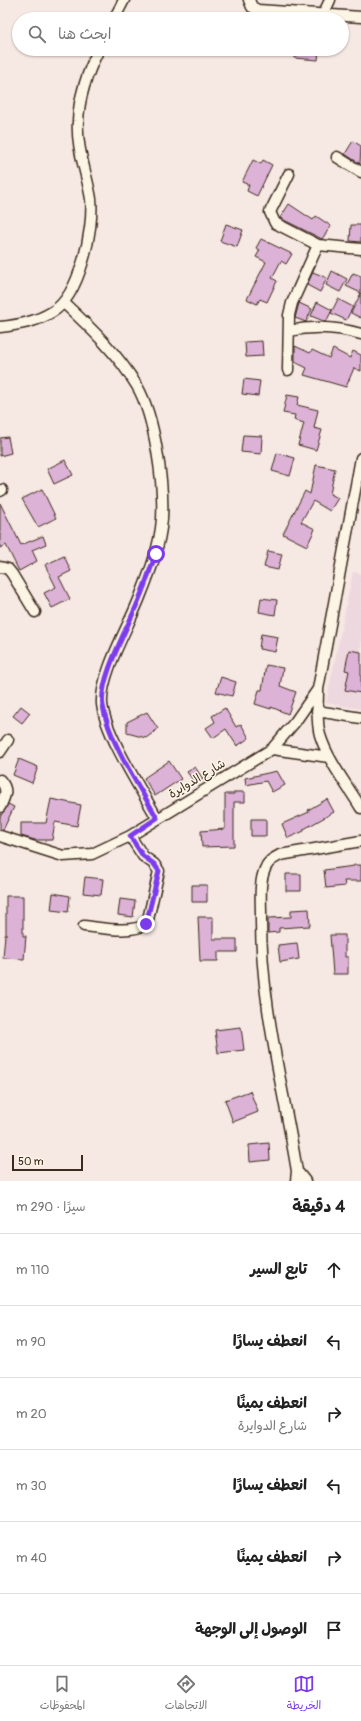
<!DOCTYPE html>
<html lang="ar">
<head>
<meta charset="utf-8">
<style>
	:root { --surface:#fff; --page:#f6f6f6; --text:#222; --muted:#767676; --line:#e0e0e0; --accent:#7c3aed }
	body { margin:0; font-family:Pangolin,"Playpen Sans Arabic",sans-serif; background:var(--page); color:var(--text); direction:rtl }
	.scale { position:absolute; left:12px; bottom:10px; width:71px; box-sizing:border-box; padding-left:4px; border:2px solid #3b2a1e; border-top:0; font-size:11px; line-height:14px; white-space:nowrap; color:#3b2a1e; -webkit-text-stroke:3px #fcf5e5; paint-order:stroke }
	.stop { position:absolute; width:12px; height:12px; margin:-9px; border:3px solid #7c3aed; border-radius:50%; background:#fff }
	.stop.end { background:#7c3aed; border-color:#fff; box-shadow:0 1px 4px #0008 }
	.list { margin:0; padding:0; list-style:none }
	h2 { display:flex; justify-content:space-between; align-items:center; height:52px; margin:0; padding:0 16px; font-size:17px }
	h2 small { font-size:13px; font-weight:400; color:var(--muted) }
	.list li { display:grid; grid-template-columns:26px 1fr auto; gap:12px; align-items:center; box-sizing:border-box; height:72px; padding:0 16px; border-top:1px solid var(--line) }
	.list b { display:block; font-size:15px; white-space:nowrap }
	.list p { margin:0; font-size:13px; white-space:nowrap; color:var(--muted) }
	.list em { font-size:13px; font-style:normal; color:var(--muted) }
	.icon { flex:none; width:22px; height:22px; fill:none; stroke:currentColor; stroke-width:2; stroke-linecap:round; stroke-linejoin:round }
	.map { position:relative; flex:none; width:361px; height:1181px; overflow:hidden; direction:ltr }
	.search { position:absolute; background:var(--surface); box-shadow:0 1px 3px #0004; left:12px; right:12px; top:12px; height:44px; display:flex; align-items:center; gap:10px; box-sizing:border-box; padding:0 14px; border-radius:22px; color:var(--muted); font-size:15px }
	.sheet { height:484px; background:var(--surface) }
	nav { display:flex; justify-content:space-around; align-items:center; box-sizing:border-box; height:56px; border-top:1px solid var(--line); background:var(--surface); font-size:11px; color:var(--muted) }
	nav a { display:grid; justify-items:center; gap:2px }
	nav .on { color:var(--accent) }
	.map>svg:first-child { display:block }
</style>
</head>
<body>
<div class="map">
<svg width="361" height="1181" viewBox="0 0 361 1181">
	<rect width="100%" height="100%" fill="#f6e8e2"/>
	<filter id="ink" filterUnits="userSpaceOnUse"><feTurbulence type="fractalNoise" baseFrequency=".025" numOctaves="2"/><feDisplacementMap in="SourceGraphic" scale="8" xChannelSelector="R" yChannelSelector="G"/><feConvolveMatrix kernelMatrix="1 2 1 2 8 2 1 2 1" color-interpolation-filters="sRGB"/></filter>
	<g filter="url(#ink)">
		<path fill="#eed8df" d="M353,572L361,574V709L326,703Z"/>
		<path fill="#ddb2d7" stroke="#3b2a1e" d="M295,49H319L318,60L294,58Z
			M353,141L361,146L360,164L345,154Z
			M253,160L261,164L263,160L272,165L257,196L247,191L249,185L242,182Z
			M289,204L313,220L316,216L331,226L322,239L280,218Z
			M226,224L243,230L237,247L220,241Z
			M351,225H361V242L350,241Z
			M261,239L292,254L286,264L281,261L272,278L277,281L267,302L260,299L257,304L247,299L266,262L256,257L260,250L256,248Z
			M332,271L347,279L340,292L326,285Z
			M313,272L327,278L320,292L307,285Z
			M353,273L361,276V318L351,313L361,293L346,286Z
			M338,299L353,307L346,320L331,313Z
			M317,302L332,310L326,322L311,316Z
			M299,303L312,309L306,322L295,318Z
			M262,341L263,356L246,357L245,342Z
			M295,346L310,353L312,350L329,358L333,349L350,358L353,351L361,355V371L354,368L346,387L304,375L307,368L295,362Z
			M244,379L260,381L258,396L242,394Z
			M287,395L299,397L297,405L318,410L314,428L322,430L316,450L298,445L304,423L294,420L295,415L283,413Z
			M243,435L262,436L261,454L241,452Z
			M8,437L11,453L0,456V438Z
			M277,453L295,458L290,476L272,471Z
			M65,460L73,475L54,484L47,469Z
			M316,465L335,469L330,494L338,498L330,511L313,501L301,522L315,529L307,546L283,534L305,491L310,494Z
			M42,489L56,518L38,527L22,499Z
			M0,503L21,545L43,536L46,544L32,550L37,561L19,571L6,545L0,548Z
			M268,551L282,554L278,570L264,567Z
			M64,556L71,571L59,577L70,599L52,608L44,593L56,587L45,565Z
			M261,598L277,600L275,615L259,612Z
			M261,634L278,637L275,652L259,649Z
			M349,650L361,652V693L345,690L349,671L345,670Z
			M266,665L283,668L280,686L296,692L288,714L271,707V709L255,704L259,690H262Z
			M221,677L236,682L232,696L216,692Z
			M21,706L30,713L22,723L13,716Z
			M225,708L236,727L241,724L249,738L237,746L226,729L213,738L206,728L215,722L212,716Z
			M147,712L158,729L146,738L127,733V722Z
			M19,759L38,767L32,783L13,775Z
			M169,761L181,779L155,796L144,778Z
			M195,767L203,779L195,783L187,772Z
			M277,771L285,785L272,792L266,781L246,785L245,778Z
			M234,792H245V802H234V846L202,847L201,831L225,829V794H234Z
			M51,799L81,805L77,826L55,822L52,840H35L21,836V823H46Z
			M327,799L334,812L304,829V831L288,838L282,824L309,812L308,810Z
			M8,804L14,807L3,830H0V817Z
			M251,819H266V836H251Z
			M354,865H361V881H344L345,886L326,888L324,870L354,866Z
			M286,874H301V891H286Z
			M85,877L103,879L101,895L83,893Z
			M192,885H207V902H192Z
			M53,893L70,896L68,912L51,910Z
			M6,896H23V936H26L24,959L3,958L5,935H6Z
			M120,899L135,901L133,917L118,915Z
			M309,909L310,926L279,928V932L268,933V918L291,917V910Z
			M198,917H213V939H237V952H218V961H200Z
			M330,935H345V957H348V974H333Z
			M297,943L299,959L280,962L278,945Z
			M241,1027L244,1050L218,1053L215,1030Z
			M250,1091L258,1112L233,1122L225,1100Z
			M269,1143L270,1160L250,1162L249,1145Z"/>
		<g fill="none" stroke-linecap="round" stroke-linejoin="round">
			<defs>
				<path id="minor" d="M249,0L252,7L258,10L361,17
					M324,13L330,0
					M114,19L124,0
					M337,157L361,172
					M289,174L270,212L275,223L318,245L361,249
					M64,303C91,328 118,354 137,386C155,417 164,483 162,519C160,546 150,572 140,597C129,626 100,674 102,704C105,734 142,791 157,818
					M0,327C18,325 36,322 52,312C80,296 94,229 91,199C87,173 76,148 78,121C79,97 88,71 99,49
					M289,331C312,326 338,327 361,334
					M288,370L289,315L292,303L318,245
					M361,458L318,689C318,704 316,721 320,735C328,761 347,785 361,808
					M0,491L2,490
					M0,567L8,569L12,574L35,612
					M317,711L361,718
					M272,749L329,757
					M0,752L8,740
					M0,780C9,790 5,796 0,807
					M0,836L63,856L92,854L130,836L272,749L295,722L318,689
					M84,926C104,928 130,934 147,924L159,871L154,864L143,856L130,836
					M297,1171L305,1181
					M296,1181L297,1171C283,1086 260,1001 261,914C261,900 259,882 265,869C268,861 273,859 280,855L361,841"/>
			</defs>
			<use href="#minor" stroke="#3b2a1e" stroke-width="13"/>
			<use href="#minor" stroke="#fcf5e5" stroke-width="10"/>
		</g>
	</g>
	<g fill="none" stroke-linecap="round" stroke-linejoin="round" filter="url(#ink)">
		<path stroke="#7c3aed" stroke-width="5" d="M146,924L159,871L154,864L143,856L130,836L157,818C139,786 109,742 103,706C98,679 130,624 140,597C146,583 150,569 156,554"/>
	</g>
	<g text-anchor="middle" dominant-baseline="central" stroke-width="3" stroke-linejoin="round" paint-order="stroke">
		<g font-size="12" fill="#3b2a1e" stroke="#fcf5e5">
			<text transform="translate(197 779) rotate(-31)">شارع الدوايرة</text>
		</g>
	</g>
</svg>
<div class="scale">50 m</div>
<div class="stop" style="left:156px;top:554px"></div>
<div class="stop end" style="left:146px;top:924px"></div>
<div class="search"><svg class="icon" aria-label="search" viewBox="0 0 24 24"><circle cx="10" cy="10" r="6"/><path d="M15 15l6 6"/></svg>ابحث هنا</div>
</div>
<section class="sheet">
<h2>4 دقيقة<small>سيرًا · 290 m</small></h2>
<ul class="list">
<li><svg class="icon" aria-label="ahead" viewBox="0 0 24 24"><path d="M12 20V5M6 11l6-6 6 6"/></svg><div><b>تابع السير</b></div><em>110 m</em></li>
<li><svg class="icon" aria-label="left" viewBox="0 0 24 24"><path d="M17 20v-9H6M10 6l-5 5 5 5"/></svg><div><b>انعطف يسارًا</b></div><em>90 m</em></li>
<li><svg class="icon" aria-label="right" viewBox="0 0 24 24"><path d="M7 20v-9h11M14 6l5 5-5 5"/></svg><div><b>انعطف يمينًا</b><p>شارع الدوايرة</p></div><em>20 m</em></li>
<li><svg class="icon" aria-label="left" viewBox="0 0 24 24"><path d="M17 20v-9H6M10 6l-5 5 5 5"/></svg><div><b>انعطف يسارًا</b></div><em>30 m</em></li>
<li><svg class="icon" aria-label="right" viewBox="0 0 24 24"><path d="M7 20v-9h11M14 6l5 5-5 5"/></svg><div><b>انعطف يمينًا</b></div><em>40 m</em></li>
<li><svg class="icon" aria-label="arrive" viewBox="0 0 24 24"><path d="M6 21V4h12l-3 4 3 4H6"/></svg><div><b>الوصول إلى الوجهة</b></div></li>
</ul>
</section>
<nav>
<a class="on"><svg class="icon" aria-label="map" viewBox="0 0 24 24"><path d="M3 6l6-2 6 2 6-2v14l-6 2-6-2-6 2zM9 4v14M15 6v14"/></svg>الخريطة</a>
<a><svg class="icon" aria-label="directions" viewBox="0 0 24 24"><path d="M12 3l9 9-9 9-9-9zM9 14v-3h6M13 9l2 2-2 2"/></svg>الاتجاهات</a>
<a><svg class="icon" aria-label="saved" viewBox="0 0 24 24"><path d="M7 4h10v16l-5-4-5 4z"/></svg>المحفوظات</a>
</nav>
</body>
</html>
